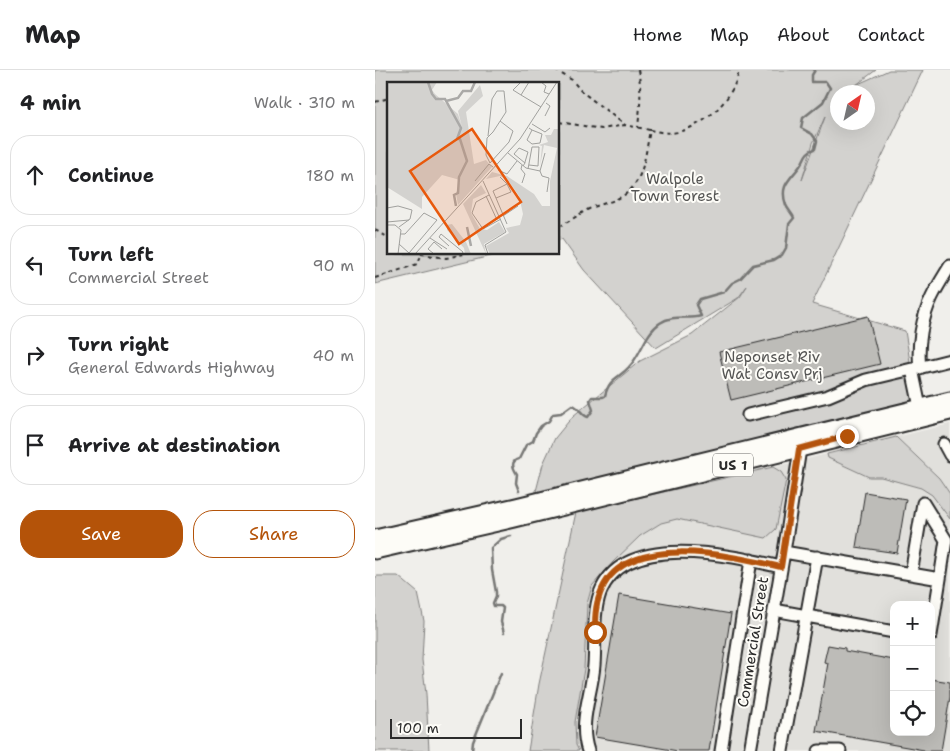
<!DOCTYPE html>
<html lang="en">
<head>
<meta charset="utf-8">
<style>
	:root { --surface:#fff; --page:#f6f6f6; --text:#202124; --muted:#757577; --line:#e0e0e0; --accent:#b45309 }
	body { margin:0; font-family:"Shantell Sans",sans-serif; background:var(--page); color:var(--text) }
	.controls { position:absolute; right:15px; bottom:15px; display:grid; overflow:hidden; border-radius:10px; box-shadow:0 5px 20px #0002 }
	.controls button { width:45px; height:45px; display:grid; place-items:center; padding:0; border:0; border-bottom:1px solid var(--line); background:var(--surface); color:var(--text); font:25px sans-serif }
	.compass { position:absolute; left:455px; top:15px; width:45px; height:45px; border-radius:50%; background:var(--surface); box-shadow:0 5px 20px #0002; rotate:34deg }
	.scale { position:absolute; left:15px; bottom:12px; width:132px; box-sizing:border-box; padding-left:5px; border:2px solid #2b2b2b; border-top:0; font-size:14px; line-height:18px; white-space:nowrap; color:#2b2b2b; -webkit-text-stroke:4px #fdfcf7; paint-order:stroke }
	.stop { position:absolute; width:15px; height:15px; margin:-11px; border:4px solid #b45309; border-radius:50%; background:#fff }
	.stop.end { background:#b45309; border-color:#fff; box-shadow:0 1px 5px #0008 }
	.list { margin:0; padding:0; list-style:none }
	h2 { display:flex; justify-content:space-between; align-items:center; height:65px; margin:0; padding:0 20px; font-size:21px }
	h2 small { font-size:16px; font-weight:400; color:var(--muted) }
	.list li { display:grid; grid-template-columns:32px 1fr auto; gap:15px; align-items:center; box-sizing:border-box; height:80px; margin:0 10px 10px; padding:0 10px; border:1px solid var(--line); border-radius:20px }
	.list b { display:block; font-size:19px; white-space:nowrap }
	.list p { margin:0; font-size:16px; white-space:nowrap; color:var(--muted) }
	.list em { font-size:16px; font-style:normal; color:var(--muted) }
	.actions { display:flex; gap:10px; padding:15px 20px }
	.actions a { flex:1; padding:11px 0; border:1px solid var(--accent); border-radius:20px; text-align:center; font-size:18px; color:var(--accent) }
	.actions .main { background:var(--accent); color:#fff }
	.icon { flex:none; width:28px; height:28px; fill:none; stroke:currentColor; stroke-width:2; stroke-linecap:round; stroke-linejoin:round }
	.map { position:relative; flex:none; width:575px; height:681px; overflow:hidden }
	header { display:flex; align-items:center; gap:30px; box-sizing:border-box; height:70px; padding:0 25px; background:var(--surface); border-bottom:1px solid var(--line) }
	header strong { font-size:24px }
	nav { display:flex; gap:28px; margin-inline-start:auto; font-size:18px }
	main { display:flex }
	aside { flex:1; background:var(--surface) }
	.map>svg:first-child { display:block }
</style>
</head>
<body>
<header>
<strong>Map</strong>
<nav><a>Home</a><a>Map</a><a>About</a><a>Contact</a></nav>
</header>
<main>
<aside>
<h2>4 min<small>Walk · 310 m</small></h2>
<ul class="list">
<li><svg class="icon" aria-label="ahead" viewBox="0 0 24 24"><path d="M12 20V5M6 11l6-6 6 6"/></svg><div><b>Continue</b></div><em>180 m</em></li>
<li><svg class="icon" aria-label="left" viewBox="0 0 24 24"><path d="M17 20v-9H6M10 6l-5 5 5 5"/></svg><div><b>Turn left</b><p>Commercial Street</p></div><em>90 m</em></li>
<li><svg class="icon" aria-label="right" viewBox="0 0 24 24"><path d="M7 20v-9h11M14 6l5 5-5 5"/></svg><div><b>Turn right</b><p>General Edwards Highway</p></div><em>40 m</em></li>
<li><svg class="icon" aria-label="arrive" viewBox="0 0 24 24"><path d="M6 21V4h12l-3 4 3 4H6"/></svg><div><b>Arrive at destination</b></div></li>
</ul>
<div class="actions"><a class="main">Save</a><a>Share</a></div>
</aside>
<div class="map">
<svg width="575" height="681" viewBox="0 0 575 681">
	<rect width="100%" height="100%" fill="#f0efeb"/>
	<filter id="ink" filterUnits="userSpaceOnUse"><feTurbulence type="fractalNoise" baseFrequency=".02" numOctaves="2"/><feDisplacementMap in="SourceGraphic" scale="10" xChannelSelector="R" yChannelSelector="G"/><feConvolveMatrix kernelMatrix="1 2 1 2 8 2 1 2 1" color-interpolation-filters="sRGB"/></filter>
	<g filter="url(#ink)">
		<path fill="#e1e0dc" fill-rule="evenodd" d="M575,354V424L564,408L521,367Z
			M452,384L453,388L494,407H506L546,418L557,425L575,449V681H204L201,675L200,652L209,599L212,534L217,516L238,492L265,466L286,453L302,449L335,455L406,402L398,397ZM519,535H556V662H519Z"/>
		<path fill="#d3d2cf" stroke="#7f7e7d" fill-rule="evenodd" d="M0,0H501L481,15L514,0H548L437,234L530,261L542,335L160,425L168,394L180,368L198,346L265,291L317,265L365,227L372,216L363,228L281,278L209,200L187,169L184,170V14H14V184H124L0,214ZM477,16L470,22H492V52H462V28L457,31L467,18ZM450,47L427,110L438,73Z
			M521,367L564,408L575,424V449L557,425L546,418L506,407H494L453,388L452,384Z
			M398,397L406,402L411,410L401,459L391,468L302,449L286,453L265,466L238,492L217,516L212,534L209,599L200,652L201,675L204,681H153L164,614L201,442Z
			M2,506H23L43,523L49,551L47,590L51,624L54,681H0V509Z"/>
		<g fill="none" stroke-linecap="round" stroke-linejoin="round">
			<path stroke="#777775" stroke-width="2.5" d="M144,421L141,413L142,404C138,398 135,391 144,389L151,375L158,371L161,363L166,356L174,351L178,344L186,343L197,335C205,337 206,345 213,347L218,340L215,330L217,327H228L230,326C234,308 243,309 254,297C266,285 270,263 285,253C298,244 313,250 326,246L321,235L325,229L349,222L357,213L365,209L378,195L399,190L407,185L411,178L414,154L419,148C417,143 413,140 411,135C404,115 415,110 425,96C431,88 429,82 440,79L442,71L437,64L426,58L428,48L448,32L455,18L451,12H437V5L440,0
				M129,563L126,552L128,538L126,536H119L118,533L121,526V522L117,500L116,478L126,469L136,466
				M97,681L98,672L126,603"/>
		</g>
		<path fill="#bdbcb8" stroke="#2b2b2b" d="M493,246L505,294L356,330L344,282Z
			M490,422L531,429L522,483L481,477Z
			M244,525L356,544L334,681H303L220,667Z
			M453,575L470,578V581L519,590V662H556V609L575,612V627L566,681H549V680L441,661L453,593L449,592Z"/>
		<g fill="none" stroke-linecap="round" stroke-linejoin="round">
			<defs>
				<path id="minor" d="M545,298C542,276 547,247 557,227C562,217 569,206 575,196
					M539,299L575,290
					M373,345L453,326L491,310L537,299L545,337
					M569,374L575,385
					M409,482L565,509L571,470L548,433
					M536,504L548,433
					M399,540L519,562
					M556,565L565,509
					M213,681C203,652 217,624 219,595C221,571 217,546 225,523C249,460 358,486 406,497
					M346,681L376,490
					M375,681L409,482L425,379
					M407,681L442,487
					M444,681H465"/>
				<path id="major" d="M0,468L141,436L575,330
					M0,481L140,449L575,342"/>
			</defs>
			<use href="#minor" stroke="#2b2b2b" stroke-width="15"/>
			<use href="#major" stroke="#2b2b2b" stroke-width="19"/>
			<path stroke="#2b2b2b" stroke-width="2" stroke-dasharray="4 4" stroke-linecap="butt" d="M180,0L197,10L206,21L250,55
				M263,0C267,19 265,38 263,57
				M0,32L14,28
				M184,52L227,59L250,55L275,60
				M184,156C195,152 203,144 214,139C224,134 234,133 244,128C269,116 270,85 275,60C284,62 295,64 303,62C331,55 359,29 364,0
				M0,160L14,168
				M46,184L71,188L89,184
				M0,208L37,196L42,194L47,184"/>
			<use href="#minor" stroke="#fdfcf7" stroke-width="11"/>
			<use href="#major" stroke="#fdfcf7" stroke-width="15"/>
		</g>
	</g>
	<g fill="none" stroke-linecap="round" stroke-linejoin="round" filter="url(#ink)">
		<path stroke="#b45309" stroke-width="6" d="M220,562C220,549 220,536 225,524C247,460 358,486 406,497L424,379L472,366"/>
	</g>
	<g text-anchor="middle" dominant-baseline="central" stroke-width="4" stroke-linejoin="round" paint-order="stroke">
		<rect fill="#fdfcf7" stroke="#6a6a68" stroke-width="1" x="338" y="383.5" width="40" height="23" rx="4"/>
		<g font-size="14" font-weight="bold" fill="#2b2b2b">
			<text x="358" y="395">US 1</text>
		</g>
		<g font-size="15" fill="#555554" stroke="#fdfcf7">
			<text x="300" y="109">Walpole<tspan x="300" dy="17">Town Forest</tspan></text>
			<text x="397" y="287">Neponset Riv<tspan x="397" dy="17">Wat Consv Prj</tspan></text>
		</g>
		<g font-size="15" fill="#2b2b2b" stroke="#fdfcf7">
			<text transform="translate(378 572) rotate(-81)">Commercial Street</text>
		</g>
	</g>
	<g transform="translate(12 12)">
		<rect width="172" height="172" fill="#f0efeb"/>
		<path d="M0,0H50L45,8L48,12L71,32L75,45L71,29L93,3L96,14L79,30L87,82L99,78L105,85L71,123L69,112L73,98L55,93L35,115V127L0,105ZM167,47H172L170,172H103L99,164L122,151L119,146L133,143L136,132L132,114L120,97L113,94L99,97L105,90L120,94L147,112L155,124H163V99L170,66L157,63L153,84L155,64L152,63L161,60L158,53H164ZM94,103L99,111L86,117L84,131L93,147L100,148L112,140L118,150L97,162L99,172L76,122ZM65,142L79,160L84,172H78L77,166L60,148V143Z" fill="#d3d2cf"/>
		<path fill="none" stroke="#aaa9a7" stroke-width="2.5" d="M41,0L45,12L49,17H58L74,46L70,57H73L80,79L72,95L71,111L67,113L69,124M59,19L71,16L76,9H84L88,0M80,145L84,164"/>
		<path fill="none" stroke="#a1a19e" stroke-width="1" d="M134,0L126,8L134,13M142,0L134,13L154,25M154,0L159,4L157,10L162,12M158,34L163,24L159,21M145,42L158,50L163,46M142,46L145,48L140,58L145,62L153,61L155,52L145,48M101,54L105,17L110,9H117L119,30L106,50L100,56L99,73L103,81M121,71L139,86L153,89M103,81L122,60L126,49L113,39M135,83L134,87L138,92L135,101M136,84L138,81V80L141,70L132,66L127,72L138,81M141,87L145,65H152L151,84L142,83M111,88L120,92L130,79M153,89L155,94L162,96L160,110M153,89L158,71M88,99L102,82L106,85M96,99L119,150L98,163L101,172M173,103V168M106,109L120,142M106,109L120,102L113,95M102,113L89,120L85,131L96,147L114,137M99,114L110,138M109,116L124,110L120,102M0,126L11,124L25,128L23,137L12,145M116,134L131,124M0,140L22,138M0,143H8L14,148L11,172M43,156L60,167M12,162L22,171L50,138L37,131L18,152H14M62,164L52,155L54,152L76,170L75,172M28,172L133,57L170,0M47,172L41,167L47,160L55,167"/>
		<path fill="#e8590c" fill-opacity="0.15" stroke="#e8590c" stroke-width="2.5" d="M85,47L134,120L72,162L23,89Z"/>
		<rect width="172" height="172" fill="none" stroke="#2b2b2b" stroke-width="2.5"/>
	</g>
</svg>
<div class="controls">
<button>+</button>
<button>−</button>
<button><svg class="icon" aria-label="locate" viewBox="0 0 24 24"><circle cx="12" cy="12" r="6"/><path d="M12 2v4M12 18v4M2 12h4M18 12h4"/></svg></button>
</div>
<svg class="compass" viewBox="-18 -18 36 36"><path d="M0-13l5 13h-10z" fill="#e53935"/><path d="M0 13l5-13h-10z" fill="#757577"/></svg>
<div class="scale">100 m</div>
<div class="stop" style="left:220px;top:562px"></div>
<div class="stop end" style="left:472px;top:366px"></div>
</div>
</main>
</body>
</html>
